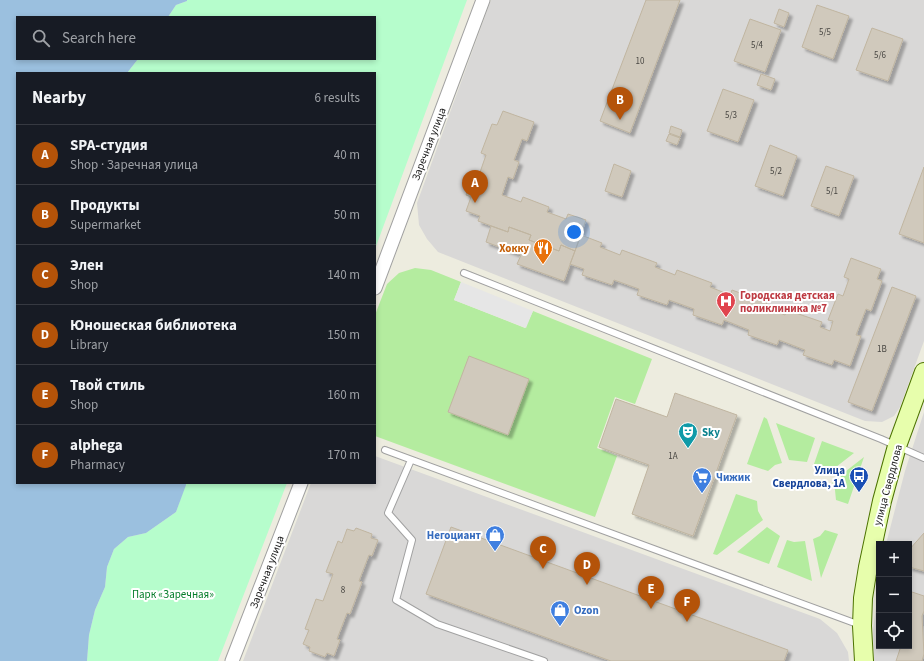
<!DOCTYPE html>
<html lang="en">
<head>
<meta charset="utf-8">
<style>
	:root { --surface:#171b24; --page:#242831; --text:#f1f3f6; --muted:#9ea1a6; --line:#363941; --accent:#b45309 }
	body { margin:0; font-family:"Source Sans 3",sans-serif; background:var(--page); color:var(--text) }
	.controls { position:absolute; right:12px; bottom:12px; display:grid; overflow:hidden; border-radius:0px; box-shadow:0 2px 6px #0003 }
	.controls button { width:36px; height:36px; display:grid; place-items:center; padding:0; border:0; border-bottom:1px solid var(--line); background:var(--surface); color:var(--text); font:20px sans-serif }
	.you { position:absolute; left:574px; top:232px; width:14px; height:14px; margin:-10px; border:3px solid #fff; border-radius:50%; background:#1a73e8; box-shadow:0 0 0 6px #1a73e833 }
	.badge { display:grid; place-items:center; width:26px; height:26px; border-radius:50%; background:var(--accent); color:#fff; font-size:13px; font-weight:700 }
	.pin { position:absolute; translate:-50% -33px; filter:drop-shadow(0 1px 2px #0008) }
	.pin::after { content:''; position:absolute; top:21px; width:14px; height:12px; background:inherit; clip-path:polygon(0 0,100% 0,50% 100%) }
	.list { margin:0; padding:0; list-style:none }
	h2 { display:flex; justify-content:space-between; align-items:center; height:52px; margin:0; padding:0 16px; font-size:17px }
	h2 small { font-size:13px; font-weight:400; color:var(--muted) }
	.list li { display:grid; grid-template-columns:26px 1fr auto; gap:12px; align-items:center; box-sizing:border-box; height:60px; padding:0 16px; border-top:1px solid var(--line) }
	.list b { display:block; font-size:15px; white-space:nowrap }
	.list p { margin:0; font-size:13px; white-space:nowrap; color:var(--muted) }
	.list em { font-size:13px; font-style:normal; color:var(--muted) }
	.icon { flex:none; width:22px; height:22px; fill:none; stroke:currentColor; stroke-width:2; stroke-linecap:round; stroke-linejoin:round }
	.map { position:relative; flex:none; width:924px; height:661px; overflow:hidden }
	.search { position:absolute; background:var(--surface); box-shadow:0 2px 6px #0003; left:16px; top:16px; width:360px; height:44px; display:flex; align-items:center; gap:10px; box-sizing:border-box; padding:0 14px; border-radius:0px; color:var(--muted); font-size:15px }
	.panel { position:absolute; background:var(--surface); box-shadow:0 2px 6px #0003; left:16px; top:72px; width:360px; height:412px; border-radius:0px }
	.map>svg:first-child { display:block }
</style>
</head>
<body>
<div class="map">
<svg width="924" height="661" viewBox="0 0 924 661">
	<defs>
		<filter id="shadow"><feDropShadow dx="3.5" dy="3.5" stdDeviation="1" flood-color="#0004"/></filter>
	</defs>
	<rect width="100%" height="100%" fill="#edecdf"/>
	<path fill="#d9d8d7" d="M491,0H924V341L900,407L894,416L882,422L865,421L438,252L427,239L419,225L417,203Z
		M924,412V661H874L873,630L879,584V646H909V544H886L905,471Z
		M375,456L820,619L837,633L848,652L849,661H243L311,483H375Z"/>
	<path fill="#b4ec9f" d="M415,268L431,270L461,282L454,300L525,328L533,311L652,359L635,404L615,397L597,448L617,456L595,517L375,436V315L387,284L399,273Z
		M764,417L767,419L782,463L775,465L768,471L747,464Z
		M776,423L815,438L807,462L789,460Z
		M822,441L854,453L827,474L820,468L814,464Z
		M864,457L848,504L836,500L835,490L832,482Z
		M736,494L757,501L758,511L763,520L717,555L713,554Z
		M767,527L780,536L769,564L737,552Z
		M825,530L838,534L821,578L813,539L820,536Z
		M787,540L794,542L805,541L812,581L777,567Z"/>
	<path fill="#b6fdcc" d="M187,0H467L375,249V73H127L138,59H375V17H168L176,5L187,1Z
		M186,483H287L218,661H87L89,635L95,610L105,587L107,567L114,549L128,537L146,533L176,512Z"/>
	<path fill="#e6e6e6" d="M461,282L533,311L526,328L454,300Z"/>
	<path fill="#9bc0df" d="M0,0H187V1L176,5L168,17H17V59H138L127,73H17V483H186V485L176,512L146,533L128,537L114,549L107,567L105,587L95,610L89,635L87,661H0Z"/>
	<path fill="#d0c9bc" stroke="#c0b5a0" filter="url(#shadow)" d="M646,0H680L630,133L600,121Z
		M817,5L849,16L833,59L802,47Z
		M779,9L789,13L784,27L774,23Z
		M750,19L781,30L765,72L734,61Z
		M872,28L903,39L888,81L856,70Z
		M761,74L775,79L771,90L757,85Z
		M723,89L754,100L738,142L707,131Z
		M503,111L534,122L527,141L522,139L514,160L519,162L513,179L508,177L502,195L521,202L523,197L549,207L547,212L566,219L568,214L586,220L575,251L561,245L559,251L529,240L531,235L509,227L508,232L478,221L480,216L466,211L471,197L466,195L473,176L478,178L486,155L481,153L492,124L497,125Z
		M671,126L682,130L680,137L669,133Z
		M669,134L680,138L677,145L666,141Z
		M770,145L797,156L783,196L755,186Z
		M614,164L631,171L622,197L605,191Z
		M826,166L854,176L839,216L811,206Z
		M924,167V243L899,234Z
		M491,226L508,232L509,227L531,235L529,240L559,251L561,245L575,251L564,281L517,264L521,255L486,242Z
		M581,235L602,243L600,247L620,255L622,250L657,263L655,267L675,275L677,270L712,283L710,287L730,295L732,290L767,303L765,307L785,315L787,310L822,322L820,327L830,331L833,321L828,320L838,294L843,296L849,279L844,277L851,258L881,269L877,279L882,281L871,311L866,309L856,335L861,336L850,366L834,360L832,365L803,355L805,350L779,340L777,345L748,335L749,330L724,320L722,325L693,315L694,309L669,300L667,305L637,295L639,289L614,280L612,285L582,275L584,269L570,264Z
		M892,287L916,296L872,411L848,402Z
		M469,356L529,379L508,435L448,412Z
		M675,393L737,415L693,536L632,514L649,465L599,447L616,399L667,417Z
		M451,527L788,650L784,661H611L426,594Z
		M356,528L372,534L371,538L378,540L372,556L369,555L359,581L362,582L350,614L347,613L337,639L340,640L334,656L327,653L325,657L309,651L310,647L303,644L309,630L305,629L316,599L323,601L333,574L326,572L338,541L342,543L347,529L354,531Z
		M924,533V571L909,567V550Z
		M909,591L924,596V611L922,616L924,654L922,661H896L901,646H909Z"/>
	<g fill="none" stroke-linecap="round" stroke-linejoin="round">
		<defs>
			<path id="lane" d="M464,273L881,439L924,458
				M385,450L860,625
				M411,460L388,513L412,540L396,600L437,624L544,661"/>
			<path id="street" d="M375,288L483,0
				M232,661L301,483"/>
			<path id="secondary" d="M864,661L862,626L863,598L868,567L882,501L897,446L924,372"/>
		</defs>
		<use href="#lane" stroke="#a1a1a1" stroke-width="8"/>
		<use href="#street" stroke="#a1a1a1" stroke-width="15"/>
		<use href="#secondary" stroke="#4c7300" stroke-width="20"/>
		<use href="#lane" stroke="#fff" stroke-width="6"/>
		<use href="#street" stroke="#fff" stroke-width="13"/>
		<use href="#secondary" stroke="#e7feac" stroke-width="18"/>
	</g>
	<defs>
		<symbol id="restaurant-pin" viewBox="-11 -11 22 30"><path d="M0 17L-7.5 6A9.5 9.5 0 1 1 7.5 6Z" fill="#e8710a" stroke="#fff"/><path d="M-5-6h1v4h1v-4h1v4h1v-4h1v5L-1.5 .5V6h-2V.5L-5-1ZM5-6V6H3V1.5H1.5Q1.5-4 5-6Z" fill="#fff"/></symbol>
		<symbol id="hospital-pin" viewBox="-11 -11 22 30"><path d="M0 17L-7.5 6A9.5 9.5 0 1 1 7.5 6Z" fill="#e0444e" stroke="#fff"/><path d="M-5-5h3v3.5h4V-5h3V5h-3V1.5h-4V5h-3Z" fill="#fff"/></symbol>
		<symbol id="theatre-pin" viewBox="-11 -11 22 30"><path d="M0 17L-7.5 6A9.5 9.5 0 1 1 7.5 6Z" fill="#0f9aa8" stroke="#fff"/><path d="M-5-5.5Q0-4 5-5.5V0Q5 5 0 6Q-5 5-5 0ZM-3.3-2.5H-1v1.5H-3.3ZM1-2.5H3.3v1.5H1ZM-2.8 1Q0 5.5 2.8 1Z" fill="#fff"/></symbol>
		<symbol id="bus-pin" viewBox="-11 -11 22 30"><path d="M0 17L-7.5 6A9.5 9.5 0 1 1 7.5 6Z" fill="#1a4fb4" stroke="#fff"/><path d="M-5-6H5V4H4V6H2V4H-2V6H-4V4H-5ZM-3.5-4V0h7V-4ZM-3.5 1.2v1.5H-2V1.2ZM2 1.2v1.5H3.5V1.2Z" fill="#fff"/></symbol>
		<symbol id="supermarket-pin" viewBox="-11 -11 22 30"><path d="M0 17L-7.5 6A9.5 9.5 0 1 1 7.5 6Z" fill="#3f7fe0" stroke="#fff"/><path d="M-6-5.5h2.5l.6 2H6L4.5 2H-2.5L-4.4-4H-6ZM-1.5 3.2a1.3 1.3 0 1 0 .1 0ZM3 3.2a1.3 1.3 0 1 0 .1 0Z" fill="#fff"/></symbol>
		<symbol id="shop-pin" viewBox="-11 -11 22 30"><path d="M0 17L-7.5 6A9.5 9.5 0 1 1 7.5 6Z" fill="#3f7fe0" stroke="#fff"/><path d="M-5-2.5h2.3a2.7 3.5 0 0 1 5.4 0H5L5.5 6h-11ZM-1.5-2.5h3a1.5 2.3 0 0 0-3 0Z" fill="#fff"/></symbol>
	</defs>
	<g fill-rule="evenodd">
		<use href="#restaurant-pin" x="532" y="237" width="22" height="30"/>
		<use href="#hospital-pin" x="715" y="290" width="22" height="30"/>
		<use href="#theatre-pin" x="677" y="421" width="22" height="30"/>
		<use href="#bus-pin" x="848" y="465" width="22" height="30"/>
		<use href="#supermarket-pin" x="691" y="466" width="22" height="30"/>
		<use href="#shop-pin" x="484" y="524" width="22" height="30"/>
		<use href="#shop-pin" x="549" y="599" width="22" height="30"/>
	</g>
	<g text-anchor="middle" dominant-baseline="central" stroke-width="4" stroke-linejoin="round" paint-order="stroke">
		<g font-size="9" fill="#484642">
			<text x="825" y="32">5/5</text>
			<text x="757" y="45">5/4</text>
			<text x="880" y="55">5/6</text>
			<text x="640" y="61">10</text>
			<text x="731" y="115">5/3</text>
			<text x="776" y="171">5/2</text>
			<text x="832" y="191">5/1</text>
			<text x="882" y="349">1В</text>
			<text x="673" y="456">1А</text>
			<text x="343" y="590">8</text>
		</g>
		<g font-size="11" fill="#1a1a1a" stroke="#fff">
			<text transform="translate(429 144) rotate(-69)">Заречная улица</text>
			<text transform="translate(888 485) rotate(-75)">улица Свердлова</text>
			<text transform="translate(267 572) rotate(-69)">Заречная улица</text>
		</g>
		<g font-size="11" font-weight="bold" fill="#c56008" stroke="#fff" text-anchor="end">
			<text x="529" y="248">Хокку</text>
		</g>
		<g font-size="11" font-weight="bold" fill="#be3a42" stroke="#fff" text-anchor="start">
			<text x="740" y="295">Городская детская<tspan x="740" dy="13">поликлиника №7</tspan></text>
		</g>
		<g font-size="11" font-weight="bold" fill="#0d838f" stroke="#fff" text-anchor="start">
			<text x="702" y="432">Sky</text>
		</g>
		<g font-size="11" font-weight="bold" fill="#164399" stroke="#fff" text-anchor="end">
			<text x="845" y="470">Улица<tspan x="845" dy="13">Свердлова, 1А</tspan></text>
		</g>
		<g font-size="11" font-weight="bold" fill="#366cbe" stroke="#fff" text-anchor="start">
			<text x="716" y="477">Чижик</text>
			<text x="481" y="535" text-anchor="end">Негоциант</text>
			<text x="574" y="610">Ozon</text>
		</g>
		<g font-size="11" fill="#047d2a" stroke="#fff">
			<text x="173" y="594">Парк «Заречная»</text>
		</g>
	</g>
</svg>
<div class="controls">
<button>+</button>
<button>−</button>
<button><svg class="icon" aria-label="locate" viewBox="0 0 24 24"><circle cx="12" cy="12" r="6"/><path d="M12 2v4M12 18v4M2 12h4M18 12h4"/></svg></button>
</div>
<div class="you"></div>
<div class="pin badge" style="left:475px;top:203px">A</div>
<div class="pin badge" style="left:620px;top:120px">B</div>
<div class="pin badge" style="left:543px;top:569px">C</div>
<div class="pin badge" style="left:587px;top:585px">D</div>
<div class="pin badge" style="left:651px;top:609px">E</div>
<div class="pin badge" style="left:687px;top:622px">F</div>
<div class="search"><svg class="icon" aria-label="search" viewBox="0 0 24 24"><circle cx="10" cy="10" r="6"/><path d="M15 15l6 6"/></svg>Search here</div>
<section class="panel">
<h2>Nearby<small>6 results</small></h2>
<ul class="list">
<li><span class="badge">A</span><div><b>SPA-студия</b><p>Shop · Заречная улица</p></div><em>40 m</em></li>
<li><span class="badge">B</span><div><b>Продукты</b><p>Supermarket</p></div><em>50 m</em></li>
<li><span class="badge">C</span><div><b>Элен</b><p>Shop</p></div><em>140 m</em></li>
<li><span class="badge">D</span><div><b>Юношеская библиотека</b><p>Library</p></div><em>150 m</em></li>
<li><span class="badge">E</span><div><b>Твой стиль</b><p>Shop</p></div><em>160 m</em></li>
<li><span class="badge">F</span><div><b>alphega</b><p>Pharmacy</p></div><em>170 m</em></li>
</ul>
</section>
</div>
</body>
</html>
